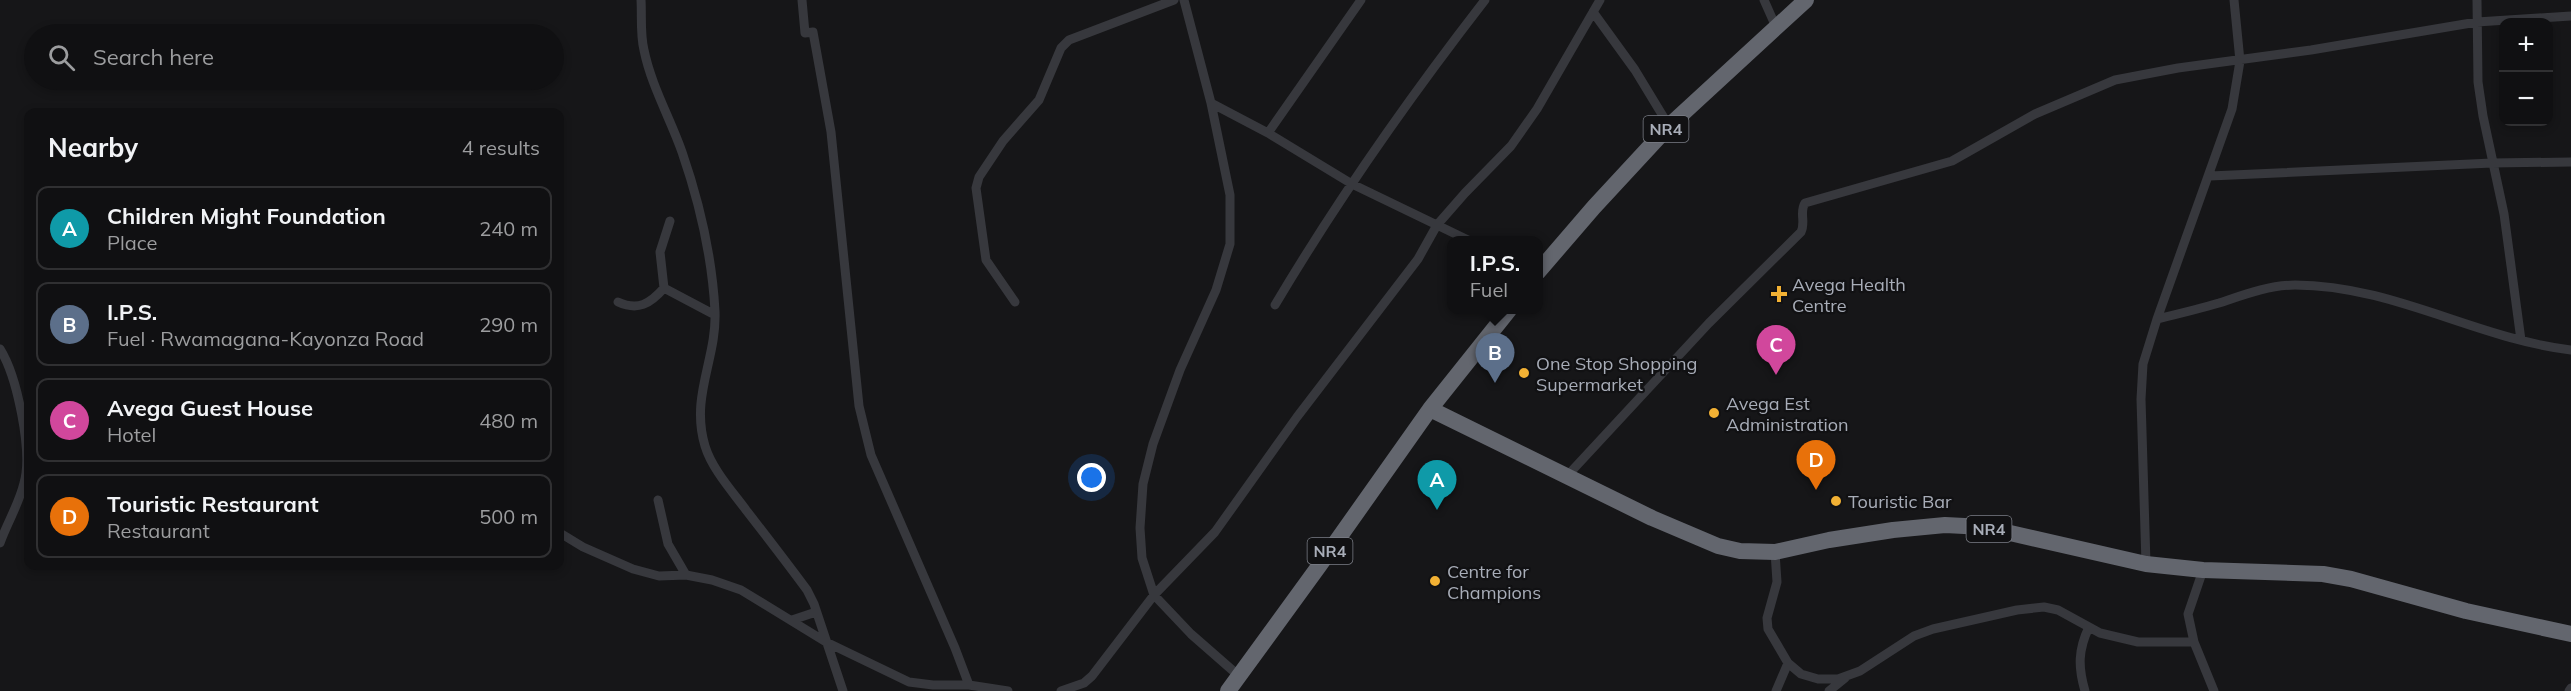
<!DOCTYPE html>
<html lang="en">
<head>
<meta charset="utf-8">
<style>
	:root { --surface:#101012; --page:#1e1e20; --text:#f1f3f6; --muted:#9c9d9f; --line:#303032; --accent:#f2b134 }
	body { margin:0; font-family:Mulish,sans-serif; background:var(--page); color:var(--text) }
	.controls { position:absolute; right:18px; top:18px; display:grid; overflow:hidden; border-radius:12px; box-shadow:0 3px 9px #0003 }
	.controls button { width:54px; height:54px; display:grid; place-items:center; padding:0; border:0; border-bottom:2px solid var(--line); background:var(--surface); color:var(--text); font:30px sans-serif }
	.you { position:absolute; left:1092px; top:478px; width:21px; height:21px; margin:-15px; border:4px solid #fff; border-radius:50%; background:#1a73e8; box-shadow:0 0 0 9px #1a73e833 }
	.badge { display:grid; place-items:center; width:39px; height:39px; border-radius:50%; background:var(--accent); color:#fff; font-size:20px; font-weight:700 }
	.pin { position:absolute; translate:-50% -50px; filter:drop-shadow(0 2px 3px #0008) }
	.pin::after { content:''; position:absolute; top:32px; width:21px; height:18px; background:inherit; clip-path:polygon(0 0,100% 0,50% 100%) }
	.popup { position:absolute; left:1447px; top:236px; width:96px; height:78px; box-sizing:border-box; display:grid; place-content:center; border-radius:12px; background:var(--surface); filter:drop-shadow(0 2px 4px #0005); font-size:20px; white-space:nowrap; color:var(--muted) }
	.popup b { font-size:22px; color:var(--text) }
	.popup::after { content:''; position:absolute; left:50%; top:100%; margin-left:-12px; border:12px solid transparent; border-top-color:var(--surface) }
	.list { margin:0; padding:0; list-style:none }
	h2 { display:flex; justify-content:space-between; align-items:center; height:78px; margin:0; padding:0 24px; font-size:26px }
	h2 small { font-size:20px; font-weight:400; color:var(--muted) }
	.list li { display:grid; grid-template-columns:39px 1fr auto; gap:18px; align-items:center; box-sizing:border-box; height:84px; margin:0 12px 12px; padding:0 12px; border:2px solid var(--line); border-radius:12px }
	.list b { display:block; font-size:22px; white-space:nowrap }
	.list p { margin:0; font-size:20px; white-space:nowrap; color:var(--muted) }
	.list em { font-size:20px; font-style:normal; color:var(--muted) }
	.icon { flex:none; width:33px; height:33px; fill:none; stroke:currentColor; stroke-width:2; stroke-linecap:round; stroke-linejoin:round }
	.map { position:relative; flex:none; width:2571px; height:691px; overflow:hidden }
	.search { position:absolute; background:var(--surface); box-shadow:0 3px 9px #0003; left:24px; top:24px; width:540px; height:66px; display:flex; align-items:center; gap:15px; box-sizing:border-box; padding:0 21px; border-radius:33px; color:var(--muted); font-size:22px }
	.panel { position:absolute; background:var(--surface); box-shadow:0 3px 9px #0003; left:24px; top:108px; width:540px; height:462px; border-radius:12px }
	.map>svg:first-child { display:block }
</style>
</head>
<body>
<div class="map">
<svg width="2571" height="691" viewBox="0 0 2571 691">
	<rect width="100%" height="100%" fill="#161618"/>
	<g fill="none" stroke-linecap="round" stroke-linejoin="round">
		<path stroke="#37383d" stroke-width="9" d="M641,0C642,16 640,34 644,50C651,85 670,118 682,152C700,204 712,256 715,311C717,359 690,396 705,446C712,469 732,491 746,510C767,537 787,563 807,590L814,604L843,691
			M802,0L805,33L813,32L831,132L859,406L871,455L955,648L969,685
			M1184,0L1211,103L1230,195V244L1216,290L1180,370L1153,444L1143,484L1140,528L1142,558L1154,595L1191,634L1239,676
			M1764,0L1776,27
			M2477,0L2478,82L2483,116L2504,214L2521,340
			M1593,12L1635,70L1669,126
			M1211,103L1268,133L1352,184L1468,240
			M1268,133L1361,0
			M2210,176L2492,163L2571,162
			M664,288L715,315
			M618,302C638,311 650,304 664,288L660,252L670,221
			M1015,302L986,260L976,188L979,177L1003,141L1039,100L1061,48L1069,40L1174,0
			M1275,305C1338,199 1409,98 1485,0
			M2157,319C2178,314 2199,309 2219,303C2243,295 2269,285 2295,285C2392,285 2477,339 2571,350
			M0,349C17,376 33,452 24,483C19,504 7,523 0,543
			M1567,476L1709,323L1801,232C1806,222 1799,212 1805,203L1952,161L2035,114L2115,80L2178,68L2311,50L2477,22L2571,16
			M658,500L668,544L686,575
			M560,533L583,547L633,569L659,576L686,575L712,580L741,590L826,642L909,682L933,685H969L1008,691
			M1775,552L1777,582L1767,618L1768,629L1788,663L1801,674L1818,679H1838L1860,671L1914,636L1933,629L2017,610L2044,607L2058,610L2100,633L2138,642H2194
			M2146,564L2141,399L2143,364L2157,319L2232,109L2240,61L2234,0
			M2203,570L2188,614L2194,642L2214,691
			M792,620L816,612
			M1061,691L1084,683L1092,676L1154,595L1215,532L1297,417L1418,259L1437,225L1465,193L1511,146L1537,109L1600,0
			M1776,691L1788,663
			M1829,691L1845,678
			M2085,691C2078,667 2078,650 2089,627
			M2569,691L2571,688"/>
		<path stroke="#63666e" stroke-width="16" d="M1538,272L1594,207L1669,126L1806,0
			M1430,409L1652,518L1718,546L1740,551L1775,552L1829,540L1893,530L1945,525L1984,527L2146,564L2203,570L2323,574L2351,579L2466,611L2571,634
			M1228,691L1319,566L1430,409L1509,310"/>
	</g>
	<g fill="#f2b134" stroke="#111113" stroke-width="2">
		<path d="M1776 285h6v6h6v6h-6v6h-6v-6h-6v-6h6z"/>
		<circle cx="1524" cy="373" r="6"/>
		<circle cx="1714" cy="413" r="6"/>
		<circle cx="1836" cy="501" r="6"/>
		<circle cx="1435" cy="581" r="6"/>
	</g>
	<g text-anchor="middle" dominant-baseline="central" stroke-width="4.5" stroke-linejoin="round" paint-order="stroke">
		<g fill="#111113" stroke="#7b7e86" stroke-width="1.5">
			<rect x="1643.5" y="116" width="45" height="26" rx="4.5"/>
			<rect x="1966.5" y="516" width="45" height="26" rx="4.5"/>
			<rect x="1307.5" y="538" width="45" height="26" rx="4.5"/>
		</g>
		<g font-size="16" font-weight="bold" fill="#a8adb8">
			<text x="1666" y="129">NR4</text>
			<text x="1989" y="529">NR4</text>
			<text x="1330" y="551">NR4</text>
		</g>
		<g font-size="18" fill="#a8adb8" stroke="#111113" text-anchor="start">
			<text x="1792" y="284">Avega Health<tspan x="1792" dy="21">Centre</tspan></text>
			<text x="1536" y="363">One Stop Shopping<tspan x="1536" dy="21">Supermarket</tspan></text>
			<text x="1726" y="403">Avega Est<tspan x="1726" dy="21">Administration</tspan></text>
			<text x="1848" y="501">Touristic Bar</text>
			<text x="1447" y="571">Centre for<tspan x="1447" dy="21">Champions</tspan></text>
		</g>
	</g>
</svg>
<div class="controls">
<button>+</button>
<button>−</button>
</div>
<div class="you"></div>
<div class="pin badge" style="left:1437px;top:510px;background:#0f9aa8">A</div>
<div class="pin badge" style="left:1495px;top:383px;background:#5c6f8a">B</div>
<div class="popup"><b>I.P.S.</b>Fuel</div>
<div class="pin badge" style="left:1776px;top:375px;background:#d1479c">C</div>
<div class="pin badge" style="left:1816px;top:490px;background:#e8710a">D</div>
<div class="search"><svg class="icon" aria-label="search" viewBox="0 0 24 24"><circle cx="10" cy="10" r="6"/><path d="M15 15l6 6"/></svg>Search here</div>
<section class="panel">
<h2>Nearby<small>4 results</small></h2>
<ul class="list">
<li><span class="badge" style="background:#0f9aa8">A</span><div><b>Children Might Foundation</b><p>Place</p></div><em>240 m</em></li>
<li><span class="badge" style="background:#5c6f8a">B</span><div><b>I.P.S.</b><p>Fuel · Rwamagana-Kayonza Road</p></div><em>290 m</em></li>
<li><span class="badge" style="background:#d1479c">C</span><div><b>Avega Guest House</b><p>Hotel</p></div><em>480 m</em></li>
<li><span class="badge" style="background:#e8710a">D</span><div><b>Touristic Restaurant</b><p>Restaurant</p></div><em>500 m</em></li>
</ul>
</section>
</div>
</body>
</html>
